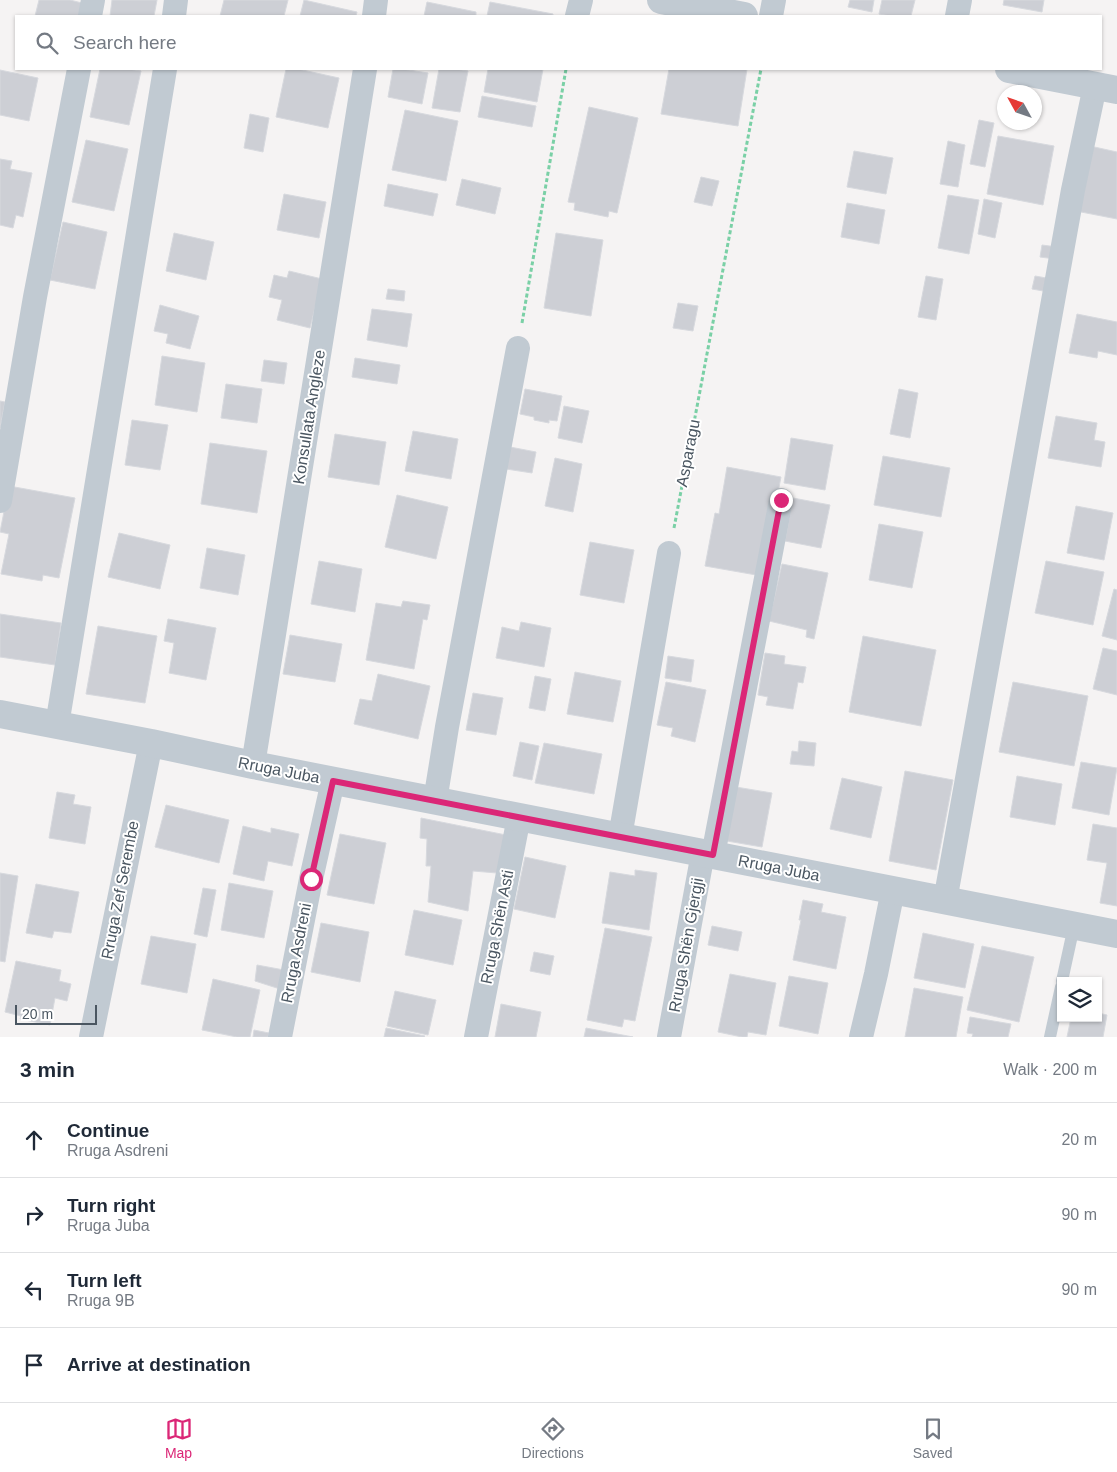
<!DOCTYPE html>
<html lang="en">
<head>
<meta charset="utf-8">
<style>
	:root { --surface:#fff; --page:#f2f2f3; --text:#1f2937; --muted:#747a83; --line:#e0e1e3; --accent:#db2777 }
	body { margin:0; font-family:Helvetica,sans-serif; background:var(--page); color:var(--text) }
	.controls { position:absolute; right:15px; bottom:15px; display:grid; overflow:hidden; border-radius:0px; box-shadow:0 1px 4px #0004 }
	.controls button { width:45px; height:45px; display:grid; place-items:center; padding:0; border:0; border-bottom:1px solid var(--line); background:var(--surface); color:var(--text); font:25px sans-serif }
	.compass { position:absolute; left:997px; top:85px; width:45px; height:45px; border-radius:50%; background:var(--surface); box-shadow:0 1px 4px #0004; rotate:310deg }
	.scale { position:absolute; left:15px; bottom:12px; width:82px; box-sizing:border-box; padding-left:5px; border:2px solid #4a5661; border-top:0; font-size:14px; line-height:18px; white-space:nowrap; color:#4a5661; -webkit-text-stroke:4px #fff; paint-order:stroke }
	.stop { position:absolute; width:15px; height:15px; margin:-11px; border:4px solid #db2777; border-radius:50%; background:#fff }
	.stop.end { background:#db2777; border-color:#fff; box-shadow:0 1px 5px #0008 }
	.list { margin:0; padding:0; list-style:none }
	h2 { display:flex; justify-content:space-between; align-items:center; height:65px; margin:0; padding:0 20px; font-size:21px }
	h2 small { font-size:16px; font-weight:400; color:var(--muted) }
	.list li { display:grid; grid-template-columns:32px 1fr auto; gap:15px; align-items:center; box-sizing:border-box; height:75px; padding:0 20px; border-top:1px solid var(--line) }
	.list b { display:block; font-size:19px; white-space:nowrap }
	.list p { margin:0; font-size:16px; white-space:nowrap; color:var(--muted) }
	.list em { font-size:16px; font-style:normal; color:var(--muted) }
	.icon { flex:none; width:28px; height:28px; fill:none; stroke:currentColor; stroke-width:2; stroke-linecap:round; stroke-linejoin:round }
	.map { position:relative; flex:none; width:1117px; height:1037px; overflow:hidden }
	.search { position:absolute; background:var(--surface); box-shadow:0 1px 4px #0004; left:15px; right:15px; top:15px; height:55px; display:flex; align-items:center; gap:12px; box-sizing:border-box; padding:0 18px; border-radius:0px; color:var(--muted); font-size:19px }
	.sheet { height:365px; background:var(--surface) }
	nav { display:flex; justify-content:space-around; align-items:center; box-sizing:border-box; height:70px; border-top:1px solid var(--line); background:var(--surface); font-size:14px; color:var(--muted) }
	nav a { display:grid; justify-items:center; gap:2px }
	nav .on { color:var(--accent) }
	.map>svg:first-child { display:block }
</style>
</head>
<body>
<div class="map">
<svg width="1117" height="1037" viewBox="0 0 1117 1037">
	<rect width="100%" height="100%" fill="#f5f3f3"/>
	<path fill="#cdcfd5" stroke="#d7d9de" d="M39,0H70L82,3L79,16H35Z
		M112,0H157L154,16H110Z
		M224,0H288L284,16H220Z
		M304,0L357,12L356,16H300Z
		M850,0H874L872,12L848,7Z
		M882,0H915L911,16H891L879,14Z
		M1004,0H1044L1042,12L1003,5Z
		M427,2L476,12V16H424Z
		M490,2L553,14V16H487Z
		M100,69H128L141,71L129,125L90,117Z
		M286,69H298L339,78L328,128L276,117Z
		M393,69H402L428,73L422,104L388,97Z
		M439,69H455L468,71L460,112L432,108Z
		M488,69H543L537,102L484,92Z
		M669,69H747L738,126L661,114Z
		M0,70L38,78L29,121L0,115Z
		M482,96L536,106L532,127L478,117Z
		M589,107L638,118L617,213L609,211L608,217L574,210L575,203L568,202Z
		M405,110L458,121L446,181L392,170Z
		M250,114L269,118L263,152L244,148Z
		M979,120L994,123L985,167L970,164Z
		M998,136L1054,146L1043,205L987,194Z
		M86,140L128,149L114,211L72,202Z
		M948,141L965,145L958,187L940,184Z
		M1090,146L1117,152V219L1076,211Z
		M854,151L893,158L886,194L847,187Z
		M0,159L12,161L10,169L32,173L23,217L16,215L13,228L0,225Z
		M701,177L719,181L712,206L694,202Z
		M462,179L501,188L495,214L456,205Z
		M388,184L438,194L433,216L384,206Z
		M284,194L326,202L319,238L277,230Z
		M948,195L979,200L969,254L938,248Z
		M984,199L1002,203L995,238L978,234Z
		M847,203L885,210L879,244L841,237Z
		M63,222L107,232L95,289L50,280Z
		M174,233L214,242L206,280L166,271Z
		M556,233L603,240L591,316L544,308Z
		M1042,245L1057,247L1055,259L1040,257Z
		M289,271L322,279L310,328L277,320L282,300L269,297L274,275L287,278Z
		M926,276L943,279L936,320L918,317Z
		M1035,276L1052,279L1049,292L1032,289Z
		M388,289L405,291L404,301L386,299Z
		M678,303L698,306L693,331L673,328Z
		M160,305L199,316L190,349L166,343L168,334L154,331Z
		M372,309L412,314L407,347L367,340Z
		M1077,314L1117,322V355L1098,351L1097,358L1069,353Z
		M162,356L205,363L197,412L155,405Z
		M355,358L400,365L397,384L352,377Z
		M264,360L287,363L284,384L261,381Z
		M226,384L262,389L257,423L221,418Z
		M525,389L562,396L557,421L549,420V423L534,420V417L520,414Z
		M899,389L918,393L910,438L890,434Z
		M0,401L5,402L0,428Z
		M564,406L589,411L582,443L558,438Z
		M1056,416L1097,423L1094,440L1105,442L1101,467L1048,458Z
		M132,420L168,425L160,470L125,465Z
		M413,431L458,439L451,479L405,471Z
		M335,434L386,442L379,485L328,477Z
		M791,438L833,445L825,490L784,483Z
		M210,443L267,451L257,513L201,504Z
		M510,447L536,452L532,473L506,469Z
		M883,456L950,468L941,517L874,505Z
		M555,458L582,464L573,512L545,506Z
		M727,467L781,477L762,576L705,566L715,513L719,514Z
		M9,486L75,498L59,578L43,575L42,581L1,574L9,534L0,532Z
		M397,495L448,507L436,559L385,547Z
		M793,498L830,505L821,548L785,541Z
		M1076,506L1113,513L1104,560L1067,553Z
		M879,524L923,532L912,588L869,580Z
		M119,533L170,545L160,589L108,577Z
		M590,542L634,550L624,603L580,595Z
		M207,548L245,555L238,595L200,588Z
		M319,561L362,569L355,612L311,604Z
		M1046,561L1104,572L1093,625L1035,613Z
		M782,564L828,573L814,639L806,637L807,630L769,621Z
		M1114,589L1117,590V640L1102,636Z
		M403,601L430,605L427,620L423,619L414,669L366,660L376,603L401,607Z
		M0,614L61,623L55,665L0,657Z
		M168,619L216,628L206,680L169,673L174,643L164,641Z
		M521,622L551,628L544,667L496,658L502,627L519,631Z
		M98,626L157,636L145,703L86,694Z
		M290,635L342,644L335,682L283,674Z
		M863,636L936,650L921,726L849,712Z
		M1103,648L1117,651V695L1093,689Z
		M765,653L785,656L784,664L806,667L803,683L798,682L793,709L766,705L768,697L758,695Z
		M668,656L694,660L691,682L665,678Z
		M575,672L621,681L613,722L567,714Z
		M378,674L430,686L418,739L354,724L360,699L372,701Z
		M535,676L551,679L545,711L529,708Z
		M666,682L706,690L695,742L671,736L673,728L657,725Z
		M1013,682L1088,696L1074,766L999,752Z
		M473,693L503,698L496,735L466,730Z
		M799,741L816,743L814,766L790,764L792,751L798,752Z
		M520,742L539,746L532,780L513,776Z
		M544,743L602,754L594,794L535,783Z
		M1081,762L1117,768L1109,815L1072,808Z
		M905,771L953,780L936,870L889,861Z
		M1017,776L1062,784L1055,825L1010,817Z
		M842,778L882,787L871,838L830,829Z
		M736,787L772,793L762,847L727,841Z
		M57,792L75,795L73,804L91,807L85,844L49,838Z
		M166,805L229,820L219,863L155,847Z
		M421,818L506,835L497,873L473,871L468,911L428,902L431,866H426L427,839L420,838Z
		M1093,824L1117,828V906L1100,903L1107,863L1087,860Z
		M243,826L271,833V828L299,834L292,866L268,861L264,881L233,874Z
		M340,834L386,843L374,904L327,895Z
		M525,857L566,866L555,918L514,909Z
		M635,870L657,873L649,930L602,923L610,872L635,876Z
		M0,873L18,876L5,962L0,961Z
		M229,883L273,891L264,938L221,930Z
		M36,884L79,892L71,933L54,931L52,938L26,933Z
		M203,888L216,890L207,937L194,934Z
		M803,900L823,904L821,912L846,917L836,969L793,960L801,920H799Z
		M414,910L462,920L453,965L405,955Z
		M321,923L369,932L360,982L311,972Z
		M712,926L742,932L738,951L708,945Z
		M605,928L652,937L635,1021L624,1019L622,1027L587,1020Z
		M923,933L974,944L965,988L914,978Z
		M151,936L196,944L187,993L141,984Z
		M982,946L1034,957L1019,1022L967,1010Z
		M534,952L554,956L550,975L530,971Z
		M16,961L61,970L59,981L71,984L67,1001L55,998L50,1025L20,1019L21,1016L5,1012Z
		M257,965L284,970L280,989L255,981Z
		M730,974L776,983L766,1035L748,1032L747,1037H742L718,1032Z
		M789,976L828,983L818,1034L779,1026Z
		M213,979L260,990L250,1037H237L202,1030Z
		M914,988L963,997L956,1037H905Z
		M395,991L436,1000L428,1035L387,1026Z
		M501,1004L541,1012L536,1037H495Z
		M1098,1013L1107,1015L1103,1037H1067L1071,1018H1098Z
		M970,1017L1011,1024L1008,1037H972L973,1034L967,1033Z
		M386,1028L425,1036L424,1037H384Z
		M586,1028L633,1037H584Z
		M254,1030L269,1033L268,1037H253Z"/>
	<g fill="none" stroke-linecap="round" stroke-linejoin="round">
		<path stroke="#7ad0a6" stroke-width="3" stroke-dasharray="4 2.5" stroke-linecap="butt" d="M522,323L566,69
			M674,528L761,69"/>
		<path stroke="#c1cad2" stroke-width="12" d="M1062,981L1074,926
			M1050,1037L1061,987"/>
		<path stroke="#c1cad2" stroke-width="24" d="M90,16L93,0
			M174,16L176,0
			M374,16L376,0
			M577,16L581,0
			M771,16L774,0
			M957,16L960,0
			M0,501L35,297L79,69
			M57,725L165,69
			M253,765L365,69
			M435,801L447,727L518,348
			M620,837L669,553
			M713,855L781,500
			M945,901L1073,190L1095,86
			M91,1037L151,743
			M280,1037L311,879L333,781
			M476,1037L519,817
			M669,1037L703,853
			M861,1037L876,974L893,890"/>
		<path stroke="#c1cad2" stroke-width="28" d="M661,0L744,16
			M1009,69L1117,90
			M0,714L151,743L253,765L1117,934"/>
	</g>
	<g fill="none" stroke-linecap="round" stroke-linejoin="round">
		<path stroke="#db2777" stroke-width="6" d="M311,879L333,781L713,855L781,500"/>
	</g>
	<g text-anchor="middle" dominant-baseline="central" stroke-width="4" stroke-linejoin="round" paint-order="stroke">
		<g font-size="16" fill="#4a5661" stroke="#fff">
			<text transform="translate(309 417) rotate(-81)">Konsullata Angleze</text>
			<text transform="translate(688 453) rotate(-79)">Asparagu</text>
			<text transform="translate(279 770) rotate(11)">Rruga Juba</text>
			<text transform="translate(779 868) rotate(11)">Rruga Juba</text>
			<text transform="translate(120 890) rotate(-79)">Rruga Zef Serembe</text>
			<text transform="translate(497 927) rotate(-79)">Rruga Shën Asti</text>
			<text transform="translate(686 945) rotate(-80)">Rruga Shën Gjergji</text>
			<text transform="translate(296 953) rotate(-79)">Rruga Asdreni</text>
		</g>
	</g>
</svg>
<div class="controls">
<button><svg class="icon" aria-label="layers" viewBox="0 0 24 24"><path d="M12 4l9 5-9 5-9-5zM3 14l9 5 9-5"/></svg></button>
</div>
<svg class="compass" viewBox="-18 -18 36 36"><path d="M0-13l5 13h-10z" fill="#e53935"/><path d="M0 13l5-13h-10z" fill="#747a83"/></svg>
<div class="scale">20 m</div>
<div class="stop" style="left:311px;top:879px"></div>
<div class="stop end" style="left:781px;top:500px"></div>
<div class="search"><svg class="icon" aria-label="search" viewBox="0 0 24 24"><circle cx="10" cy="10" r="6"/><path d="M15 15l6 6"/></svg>Search here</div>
</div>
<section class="sheet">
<h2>3 min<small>Walk · 200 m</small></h2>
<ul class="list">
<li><svg class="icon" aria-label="ahead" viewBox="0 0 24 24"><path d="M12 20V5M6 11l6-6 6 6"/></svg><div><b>Continue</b><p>Rruga Asdreni</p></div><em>20 m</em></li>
<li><svg class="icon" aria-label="right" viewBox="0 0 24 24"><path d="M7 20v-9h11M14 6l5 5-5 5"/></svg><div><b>Turn right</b><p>Rruga Juba</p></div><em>90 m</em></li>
<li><svg class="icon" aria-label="left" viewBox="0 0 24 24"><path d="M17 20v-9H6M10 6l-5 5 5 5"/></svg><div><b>Turn left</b><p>Rruga 9B</p></div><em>90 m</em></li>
<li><svg class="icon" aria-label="arrive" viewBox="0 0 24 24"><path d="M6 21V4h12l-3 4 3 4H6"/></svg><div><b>Arrive at destination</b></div></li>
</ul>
</section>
<nav>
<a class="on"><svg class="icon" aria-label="map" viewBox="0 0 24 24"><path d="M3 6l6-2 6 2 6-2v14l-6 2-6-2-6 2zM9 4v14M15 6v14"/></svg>Map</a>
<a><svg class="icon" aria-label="directions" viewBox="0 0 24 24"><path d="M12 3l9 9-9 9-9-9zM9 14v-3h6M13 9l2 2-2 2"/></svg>Directions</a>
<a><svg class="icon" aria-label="saved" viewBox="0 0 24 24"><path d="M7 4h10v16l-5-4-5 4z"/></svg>Saved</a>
</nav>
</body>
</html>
